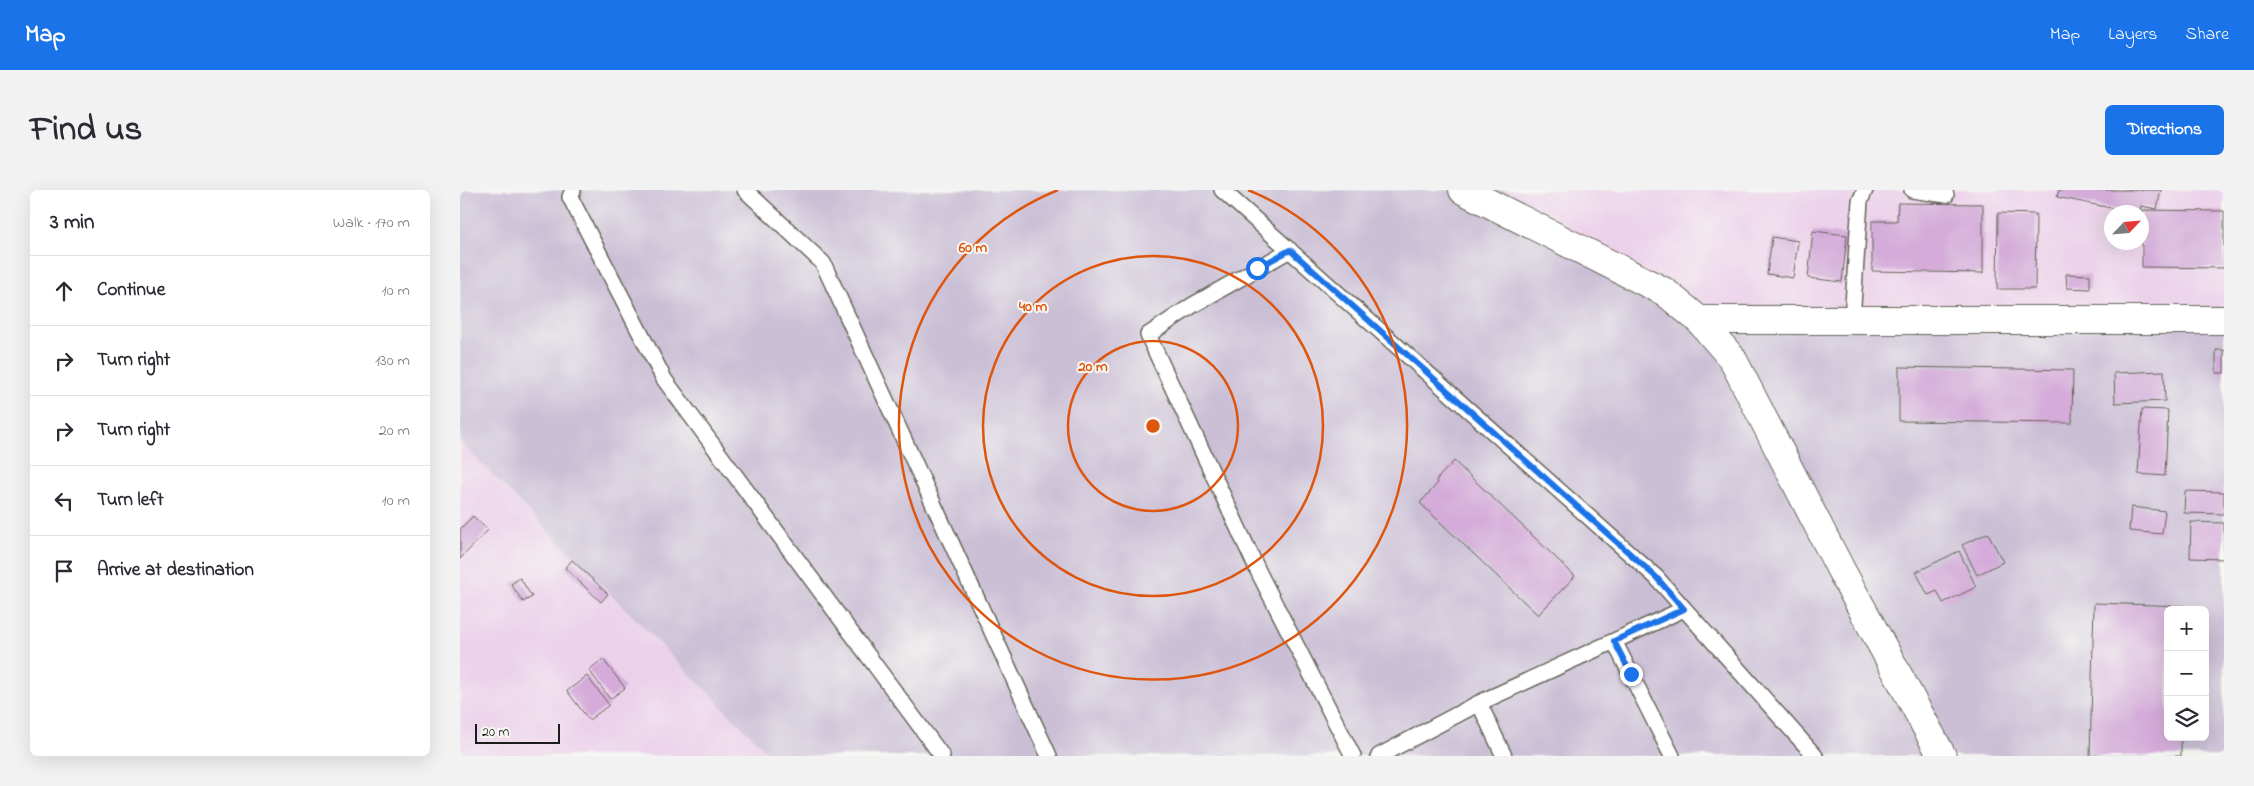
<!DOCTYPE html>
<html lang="en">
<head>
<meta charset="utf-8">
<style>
	:root { --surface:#fff; --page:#f2f2f3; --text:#2b2b33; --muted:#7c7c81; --line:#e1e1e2; --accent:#1a73e8 }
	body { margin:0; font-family:"Indie Flower",sans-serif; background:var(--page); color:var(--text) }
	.controls { position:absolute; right:15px; bottom:15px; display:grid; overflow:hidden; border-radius:8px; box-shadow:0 5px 20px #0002 }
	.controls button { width:45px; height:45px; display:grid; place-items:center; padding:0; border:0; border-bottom:1px solid var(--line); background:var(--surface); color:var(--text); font:25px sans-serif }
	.compass { position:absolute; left:1644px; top:15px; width:45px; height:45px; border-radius:50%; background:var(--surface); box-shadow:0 5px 20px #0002; rotate:64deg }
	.scale { position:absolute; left:15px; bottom:12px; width:85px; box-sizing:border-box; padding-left:5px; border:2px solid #1c1c1c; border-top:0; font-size:14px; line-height:18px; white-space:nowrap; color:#1c1c1c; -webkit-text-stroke:4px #f6f6f2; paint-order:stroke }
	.stop { position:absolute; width:15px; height:15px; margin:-11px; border:4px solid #1a73e8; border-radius:50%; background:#fff }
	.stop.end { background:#1a73e8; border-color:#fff; box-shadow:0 1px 5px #0008 }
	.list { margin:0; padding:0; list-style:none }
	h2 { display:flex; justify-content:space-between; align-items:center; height:65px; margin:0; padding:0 20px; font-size:21px }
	h2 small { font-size:16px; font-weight:400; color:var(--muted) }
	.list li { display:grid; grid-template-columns:32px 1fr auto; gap:15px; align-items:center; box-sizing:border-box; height:70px; padding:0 20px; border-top:1px solid var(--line) }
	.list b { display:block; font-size:19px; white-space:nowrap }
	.list em { font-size:16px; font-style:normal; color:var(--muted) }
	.icon { flex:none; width:28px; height:28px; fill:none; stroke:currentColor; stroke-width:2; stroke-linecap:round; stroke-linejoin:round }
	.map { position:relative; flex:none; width:1764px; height:566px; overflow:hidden; border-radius:8px }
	header { display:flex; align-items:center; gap:30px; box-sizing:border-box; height:70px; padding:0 25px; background:var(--accent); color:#fff }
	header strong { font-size:24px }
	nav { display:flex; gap:28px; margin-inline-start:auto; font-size:18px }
	.intro { display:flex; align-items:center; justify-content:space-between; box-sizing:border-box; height:120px; padding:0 30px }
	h1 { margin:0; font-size:35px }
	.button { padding:12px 22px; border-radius:8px; background:var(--accent); color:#fff; font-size:18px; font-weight:700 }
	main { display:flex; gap:30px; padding:0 30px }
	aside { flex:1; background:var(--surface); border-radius:8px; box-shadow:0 5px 20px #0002 }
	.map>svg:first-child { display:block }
</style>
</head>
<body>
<header>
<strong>Map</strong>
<nav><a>Map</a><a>Layers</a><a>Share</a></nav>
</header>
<div class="intro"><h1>Find us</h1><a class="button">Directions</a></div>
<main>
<aside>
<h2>3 min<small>Walk · 170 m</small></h2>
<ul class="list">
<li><svg class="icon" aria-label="ahead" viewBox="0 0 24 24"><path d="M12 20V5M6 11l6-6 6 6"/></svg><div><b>Continue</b></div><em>10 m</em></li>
<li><svg class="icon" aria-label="right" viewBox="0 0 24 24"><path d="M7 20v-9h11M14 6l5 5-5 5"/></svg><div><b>Turn right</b></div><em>130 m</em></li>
<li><svg class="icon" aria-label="right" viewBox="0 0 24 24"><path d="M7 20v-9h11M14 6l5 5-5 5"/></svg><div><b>Turn right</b></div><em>20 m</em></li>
<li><svg class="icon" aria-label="left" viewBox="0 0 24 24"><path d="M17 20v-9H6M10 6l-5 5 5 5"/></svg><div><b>Turn left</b></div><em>10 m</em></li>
<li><svg class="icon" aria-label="arrive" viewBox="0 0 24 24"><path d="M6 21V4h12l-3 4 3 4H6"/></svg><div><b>Arrive at destination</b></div></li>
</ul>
</aside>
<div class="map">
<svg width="1764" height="566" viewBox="0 0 1764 566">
	<rect width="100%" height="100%" fill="#f6f6f2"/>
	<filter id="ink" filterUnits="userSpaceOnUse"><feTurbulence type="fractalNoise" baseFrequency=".02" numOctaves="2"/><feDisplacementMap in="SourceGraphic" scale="10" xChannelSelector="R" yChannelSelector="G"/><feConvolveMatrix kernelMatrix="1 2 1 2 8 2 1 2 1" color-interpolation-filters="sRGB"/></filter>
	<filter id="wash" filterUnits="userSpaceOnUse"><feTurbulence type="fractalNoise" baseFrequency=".0096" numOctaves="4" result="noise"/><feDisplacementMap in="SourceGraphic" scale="20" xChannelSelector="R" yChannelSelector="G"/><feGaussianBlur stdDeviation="1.12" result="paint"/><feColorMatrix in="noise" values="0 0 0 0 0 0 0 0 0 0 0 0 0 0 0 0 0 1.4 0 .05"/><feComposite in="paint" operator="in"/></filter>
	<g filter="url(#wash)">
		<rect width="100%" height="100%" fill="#ede6cb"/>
		<path fill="#ecd1ea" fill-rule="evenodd" d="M1043,0H1764V117L1241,115ZM1652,22H1682V52H1652Z
			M0,252L311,566H0Z"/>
		<path fill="#cbbfd5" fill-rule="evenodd" d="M0,0H1043L1241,115L1764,117V566H311L0,252ZM1708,420H1745V547H1708Z"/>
		<g id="blocks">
			<path fill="#d4abd9" d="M1599,0H1701L1697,19L1681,16L1680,22H1671L1597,7Z
				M1438,13L1523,14V83L1412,81V31H1437Z
				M1682,20L1764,21V78L1682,77Z
				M1538,23L1576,24L1575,99H1537Z
				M1353,41L1387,45L1382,92L1348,88Z
				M1312,47L1338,51L1333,88L1307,84Z
				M1606,84L1630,85V99L1607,98Z
				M1756,160H1764V183H1756Z
				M1439,177L1613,180L1612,233L1439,231Z
				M1704,181L1705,211L1655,213L1654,183Z
				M1682,219L1708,220L1705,286L1678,284Z
				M994,271L1115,386L1078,425L960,313L978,293L976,290Z
				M1725,301L1764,302V324L1724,323Z
				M1671,317L1705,321L1702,344L1669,341Z
				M13,326L28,340L0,369V339Z
				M1731,332L1764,333V369L1730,368Z
				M1528,343L1543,372L1517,385L1502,355Z
				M1499,361L1516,397L1483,413L1477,401L1468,405L1456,382Z
				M112,370L148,404L141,412L105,378Z
				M60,388L72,407L63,412L51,394Z
				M1634,413L1725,416V420H1708V547H1721V566H1630Z
				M143,469L165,498L150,509L129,480Z
				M127,486L149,515L129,530L107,501Z"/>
		</g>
	</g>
	<g filter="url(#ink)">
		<use href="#blocks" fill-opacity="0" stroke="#656359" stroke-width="1"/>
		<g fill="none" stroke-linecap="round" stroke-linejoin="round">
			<defs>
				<path id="service" d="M113,0L110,7L204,189L482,566
					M285,0L363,73L589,566
					M762,0L1196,387L1355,566
					M1452,0L1486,5
					M830,60L733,115L688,145L799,383L893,566
					M1392,130L1400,11L1405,0
					M1154,451L1212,566
					M1019,513L1044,566
					M919,566L1019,513L1224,419"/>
				<path id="secondary" d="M1003,0L1205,102L1239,130L1272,168L1381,380L1482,566
					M1239,130H1764"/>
			</defs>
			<use href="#service" stroke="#656359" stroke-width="18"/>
			<use href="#secondary" stroke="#656359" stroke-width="30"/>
			<use href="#service" stroke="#fff" stroke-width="15"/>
			<use href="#secondary" stroke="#fff" stroke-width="28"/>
		</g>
	</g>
	<g fill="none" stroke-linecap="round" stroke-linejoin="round" filter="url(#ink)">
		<path stroke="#1a73e8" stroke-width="6" d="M797,78L830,60L1196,387L1224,419L1154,451L1171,484"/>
	</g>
	<g fill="none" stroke="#de560d" stroke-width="2.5">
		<circle cx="693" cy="236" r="85"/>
		<circle cx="693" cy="236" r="170"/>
		<path d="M788 0A254 254 0 1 1 598 0"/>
	</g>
	<circle cx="693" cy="236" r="8" fill="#de560d" stroke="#f6f6f2" stroke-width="2.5"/>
	<g font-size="15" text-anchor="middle" font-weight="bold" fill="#de560d" stroke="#f6f6f2" stroke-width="4" stroke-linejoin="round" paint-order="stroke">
		<text x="513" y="62">60 m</text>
		<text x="573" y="121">40 m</text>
		<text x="633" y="181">20 m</text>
	</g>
</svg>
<div class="controls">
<button>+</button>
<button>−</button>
<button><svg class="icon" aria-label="layers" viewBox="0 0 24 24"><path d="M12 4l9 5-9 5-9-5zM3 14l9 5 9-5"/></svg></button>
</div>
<svg class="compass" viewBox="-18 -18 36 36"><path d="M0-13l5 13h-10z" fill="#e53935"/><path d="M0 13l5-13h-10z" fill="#7c7c81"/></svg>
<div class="scale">20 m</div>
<div class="stop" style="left:797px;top:78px"></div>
<div class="stop end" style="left:1171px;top:484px"></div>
</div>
</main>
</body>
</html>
